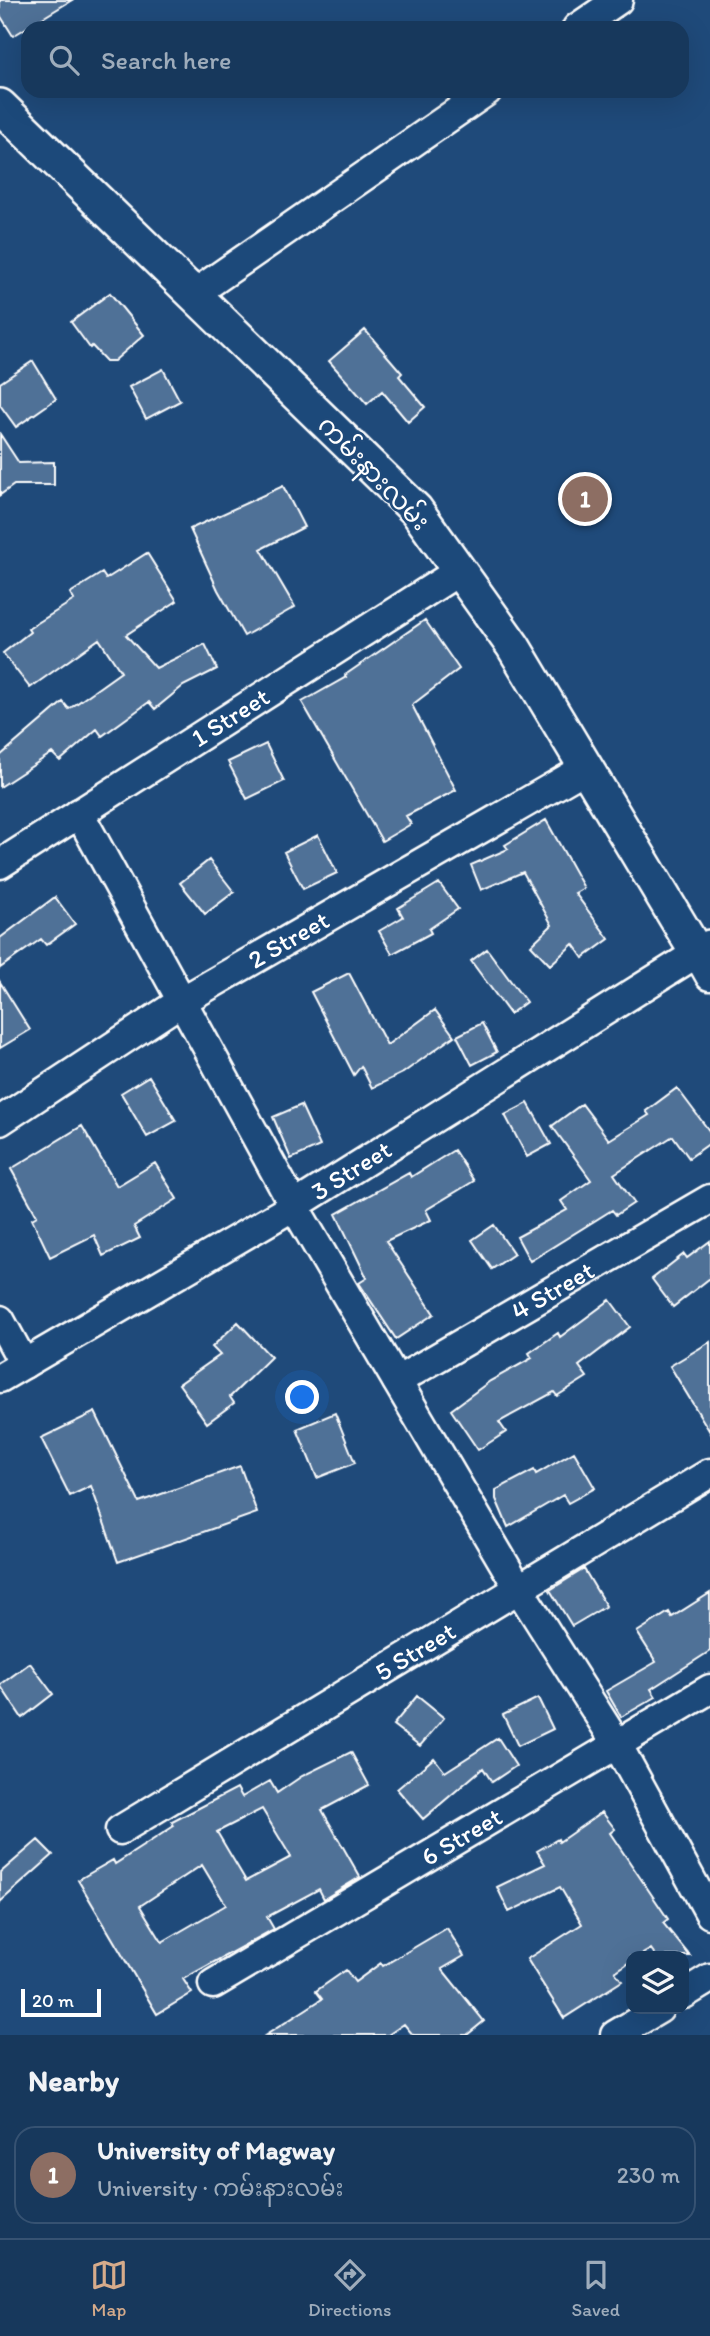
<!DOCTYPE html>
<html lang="en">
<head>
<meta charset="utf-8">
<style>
	:root { --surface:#17385c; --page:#244365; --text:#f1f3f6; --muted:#9eacbb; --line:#365272; --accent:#d6ab8b }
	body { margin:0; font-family:Itim,"Noto Sans Myanmar",sans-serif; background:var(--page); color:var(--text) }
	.controls { position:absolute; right:21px; bottom:21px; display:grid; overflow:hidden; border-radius:14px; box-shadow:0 7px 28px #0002 }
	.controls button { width:63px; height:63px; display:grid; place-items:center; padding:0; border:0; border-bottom:2px solid var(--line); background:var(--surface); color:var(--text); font:35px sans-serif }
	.scale { position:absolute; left:21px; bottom:18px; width:80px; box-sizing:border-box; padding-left:7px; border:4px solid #fff; border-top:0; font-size:19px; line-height:24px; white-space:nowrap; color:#fff; -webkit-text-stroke:5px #1f4a7a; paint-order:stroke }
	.you { position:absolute; left:303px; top:1398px; width:24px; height:24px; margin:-18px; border:5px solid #fff; border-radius:50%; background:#1a73e8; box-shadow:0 0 0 10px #1a73e833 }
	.badge { display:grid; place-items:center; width:46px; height:46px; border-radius:50%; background:var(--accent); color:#fff; font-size:23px; font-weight:700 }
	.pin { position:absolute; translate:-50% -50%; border:4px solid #fff; box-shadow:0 2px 7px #0006 }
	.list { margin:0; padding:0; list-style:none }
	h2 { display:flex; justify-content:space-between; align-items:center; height:91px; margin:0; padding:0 28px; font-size:30px }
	h2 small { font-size:23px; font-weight:400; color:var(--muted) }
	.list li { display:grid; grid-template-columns:46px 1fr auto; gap:21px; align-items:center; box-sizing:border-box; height:98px; margin:0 14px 14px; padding:0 14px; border:2px solid var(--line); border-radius:21px }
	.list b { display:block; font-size:26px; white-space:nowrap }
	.list p { margin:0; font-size:23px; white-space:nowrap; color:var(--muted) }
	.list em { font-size:23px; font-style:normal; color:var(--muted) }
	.icon { flex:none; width:38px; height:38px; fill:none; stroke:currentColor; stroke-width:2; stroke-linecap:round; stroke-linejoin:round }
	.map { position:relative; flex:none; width:710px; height:2035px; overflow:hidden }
	.search { position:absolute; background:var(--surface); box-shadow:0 7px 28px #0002; left:21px; right:21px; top:21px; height:77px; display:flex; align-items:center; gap:18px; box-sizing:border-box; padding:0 24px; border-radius:21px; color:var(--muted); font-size:26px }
	.sheet { height:203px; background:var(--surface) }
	nav { display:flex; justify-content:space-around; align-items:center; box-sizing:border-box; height:98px; border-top:2px solid var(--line); background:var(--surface); font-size:19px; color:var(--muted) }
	nav a { display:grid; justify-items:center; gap:4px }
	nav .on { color:var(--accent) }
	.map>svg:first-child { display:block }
</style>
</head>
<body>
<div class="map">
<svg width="710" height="2035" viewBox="0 0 710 2035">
	<rect width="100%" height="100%" fill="#1f4a7a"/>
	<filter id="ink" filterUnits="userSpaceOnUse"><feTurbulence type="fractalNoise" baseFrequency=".0143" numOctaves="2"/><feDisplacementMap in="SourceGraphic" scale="14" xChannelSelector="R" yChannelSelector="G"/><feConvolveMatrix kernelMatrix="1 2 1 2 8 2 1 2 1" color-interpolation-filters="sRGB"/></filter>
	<g filter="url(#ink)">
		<path fill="#507197" stroke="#fff" stroke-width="2" fill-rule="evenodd" d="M0,0H72L13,36L0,15Z
			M110,293L144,335L114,361H106L92,346L90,348L71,322Z
			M365,330L402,373L399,376L425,407L408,422L382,391L367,404L329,361Z
			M33,361L56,399L16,427L0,405V383Z
			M163,369L180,401L146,419L129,387Z
			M0,434L19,463L54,462V485H14L0,495Z
			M283,486L304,527L261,549L295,607L244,636L218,590L190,529Z
			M147,553L177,601L126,635L156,668L205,644L217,669L183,686L155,709L149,702L102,736L97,729L60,761L52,753L0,787V756L63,702L69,709L121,672L99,639L30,688L3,653L30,632L28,629L74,600L70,593L102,573L106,579Z
			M425,620L459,669L412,705L456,790L406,816L411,824L382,841L302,702L346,677L345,675Z
			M266,744L284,781L247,799L228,762Z
			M546,820L584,888L575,893L609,939L583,958L573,944L550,965L531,945L552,925L523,872L481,890L471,865L508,849L505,845Z
			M318,835L337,873L303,889L284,852Z
			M209,860L234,892L205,914L180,883Z
			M439,883L458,909L429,929L431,933L392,954L379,931L403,917L398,908Z
			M55,897L75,924L46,945L41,939L0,968V938Z
			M487,949L526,1002L510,1014L471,961Z
			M349,973L387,1045L435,1010L454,1036L403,1073L372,1088L361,1066L354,1075L311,992Z
			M0,982L30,1030L0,1048Z
			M482,1023L497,1052L472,1065L457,1036Z
			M149,1076L176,1121L147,1137L121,1093Z
			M677,1088L710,1132V1143L689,1158L673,1136L614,1174L634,1203L616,1215L612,1210L530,1261L517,1237L567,1210L561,1201L591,1180L552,1126L582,1104L609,1140L649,1115L646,1111Z
			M528,1103L551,1144L527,1157L505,1115Z
			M301,1105L320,1146L291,1159L273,1117Z
			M82,1126L117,1186L155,1163L177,1199L134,1226L140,1238L103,1256L94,1235L50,1257L32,1219L37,1216L11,1169Z
			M454,1150L474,1181L426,1210L431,1220L386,1241L434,1314L396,1339L359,1283L367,1278L336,1214L409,1173L411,1177Z
			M494,1225L514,1254L492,1269L472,1240Z
			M710,1241V1278L673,1307L652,1279L684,1254L687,1258Z
			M610,1300L630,1327L579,1366L587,1377L557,1396L554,1392L499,1422L506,1432L478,1450L451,1410L490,1381L532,1358L529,1353L558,1333L560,1337Z
			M238,1322L271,1357L230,1397L234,1403L207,1423L179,1384L220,1355L212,1347Z
			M710,1342V1432L670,1366Z
			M95,1412L139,1502L240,1466L257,1513L118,1562L91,1486L70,1496L41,1438Z
			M335,1413L355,1463L317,1478L297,1429Z
			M574,1452L595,1488L568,1503L563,1495L508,1527L496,1499V1490L534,1470L536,1474Z
			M584,1569L606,1606L572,1626L550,1590Z
			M710,1593V1651L651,1689L656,1697L621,1717L606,1691L656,1662L637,1632L669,1612L672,1617Z
			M30,1663L53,1694L22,1718L0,1685Z
			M417,1696L444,1718L420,1746L393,1725Z
			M538,1698L553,1729L518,1746L503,1715Z
			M498,1738L516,1766L492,1782L483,1768L423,1819L397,1789L434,1758L445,1772Z
			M351,1752L369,1785L322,1810L360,1877L324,1899L319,1889L267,1917L274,1929L183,1979L192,1993L157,2014L78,1880L113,1860L115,1864L174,1826L172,1822L237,1788L242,1797L270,1781L277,1793L302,1776ZM262,1809L291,1857L246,1881L217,1832ZM202,1865L226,1905L162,1942L140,1906Z
			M602,1812L615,1829L610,1833L668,1919L663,1923L690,1956H656L651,1949L639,1956H631V1961L615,1972L622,1981L564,2018L527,1959L582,1924L560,1887L509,1912L497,1887L545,1864L537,1851L558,1839L559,1842Z
			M38,1840L53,1855L0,1902V1873Z
			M447,1928L464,1956L442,1969L484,2021L467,2035H413L404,2024L388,2035H266L322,1999L316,1991L346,1970L355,1982L381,1963L383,1966Z"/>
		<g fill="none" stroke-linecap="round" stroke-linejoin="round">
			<defs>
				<g id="minor">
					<path d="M577,28L618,0"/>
					<path d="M194,294L487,91"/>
					<path d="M79,813L294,1206L519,1589L617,1744L710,1914"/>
					<path id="s1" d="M0,864L459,571"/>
					<path id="s2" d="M0,1121L182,1001L584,769"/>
					<path d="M0,1320L24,1364"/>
					<path id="s3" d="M0,1378L294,1206L697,953L710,976"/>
					<path id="s4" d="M397,1381L710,1199"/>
					<path id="s5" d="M120,1830L710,1473"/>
					<path id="s6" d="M213,1984L710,1689"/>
					<path d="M684,1994L710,1978"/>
					<path d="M615,2035L659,2009"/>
				</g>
				<path id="tertiary" d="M0,106L416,510L513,646L697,953L710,947"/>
			</defs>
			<use href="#minor" stroke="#fff" stroke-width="33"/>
			<use href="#tertiary" stroke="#fff" stroke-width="38"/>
			<use href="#minor" stroke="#1f4a7a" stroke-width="28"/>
			<use href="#tertiary" stroke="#1f4a7a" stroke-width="33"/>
		</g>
	</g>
	<g text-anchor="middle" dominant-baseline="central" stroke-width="5" stroke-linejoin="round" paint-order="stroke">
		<g font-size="26" fill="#fff" stroke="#1f4a7a">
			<text transform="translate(374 473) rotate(46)">ကမ်းနားလမ်း</text>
			<text stroke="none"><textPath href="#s1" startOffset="273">1 Street</textPath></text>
			<text stroke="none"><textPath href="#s2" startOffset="341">2 Street</textPath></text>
			<text stroke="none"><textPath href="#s3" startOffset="408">3 Street</textPath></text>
			<text stroke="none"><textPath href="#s4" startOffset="180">4 Street</textPath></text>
			<text stroke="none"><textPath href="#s5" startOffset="345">5 Street</textPath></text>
			<text stroke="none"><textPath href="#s6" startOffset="289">6 Street</textPath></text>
		</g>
	</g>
</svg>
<div class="controls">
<button><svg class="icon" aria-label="layers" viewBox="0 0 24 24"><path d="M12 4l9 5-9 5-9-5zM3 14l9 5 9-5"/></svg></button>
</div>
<div class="scale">20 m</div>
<div class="you"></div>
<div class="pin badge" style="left:585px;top:499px;background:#8d6e63">1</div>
<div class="search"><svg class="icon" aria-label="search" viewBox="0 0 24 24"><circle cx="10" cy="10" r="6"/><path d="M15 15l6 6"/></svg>Search here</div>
</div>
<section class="sheet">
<h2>Nearby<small></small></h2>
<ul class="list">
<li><span class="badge" style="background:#8d6e63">1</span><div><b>University of Magway</b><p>University · ကမ်းနားလမ်း</p></div><em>230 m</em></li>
</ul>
</section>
<nav>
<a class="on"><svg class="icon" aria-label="map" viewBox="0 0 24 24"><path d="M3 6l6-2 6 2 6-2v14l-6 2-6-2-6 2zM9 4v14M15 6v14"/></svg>Map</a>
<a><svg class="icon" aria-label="directions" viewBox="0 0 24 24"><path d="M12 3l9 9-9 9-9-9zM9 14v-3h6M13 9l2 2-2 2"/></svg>Directions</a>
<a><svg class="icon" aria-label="saved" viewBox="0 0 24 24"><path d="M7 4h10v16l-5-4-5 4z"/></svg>Saved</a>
</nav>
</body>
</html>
